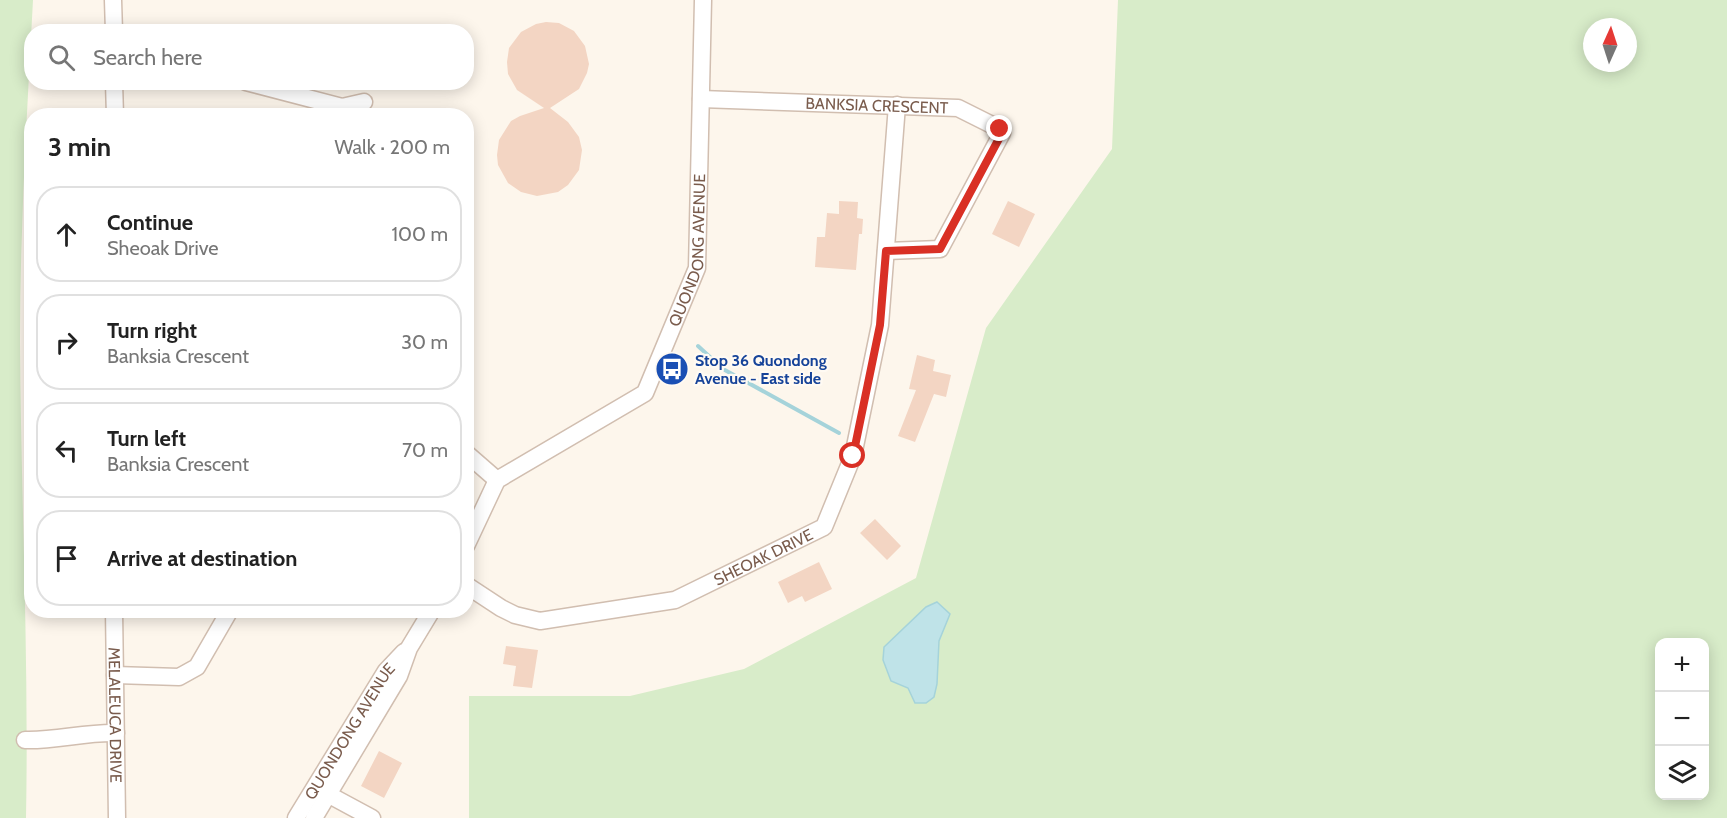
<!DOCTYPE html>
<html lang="en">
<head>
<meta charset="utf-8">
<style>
	:root { --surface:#fff; --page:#f2f2f2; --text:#222; --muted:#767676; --line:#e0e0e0 }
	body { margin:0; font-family:Cabin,sans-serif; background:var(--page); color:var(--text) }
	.controls { position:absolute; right:18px; bottom:18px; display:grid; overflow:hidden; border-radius:12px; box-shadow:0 3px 15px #0003 }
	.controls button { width:54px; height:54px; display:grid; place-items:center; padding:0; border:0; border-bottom:2px solid var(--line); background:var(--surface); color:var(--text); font:30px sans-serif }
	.compass { position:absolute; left:1583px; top:18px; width:54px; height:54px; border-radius:50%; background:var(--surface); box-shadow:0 3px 15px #0003; rotate:3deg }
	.stop { position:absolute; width:18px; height:18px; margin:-14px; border:4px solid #d93025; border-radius:50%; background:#fff }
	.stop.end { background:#d93025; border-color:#fff; box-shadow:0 2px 6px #0008 }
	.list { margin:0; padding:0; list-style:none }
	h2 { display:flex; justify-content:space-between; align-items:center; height:78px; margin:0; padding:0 24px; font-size:26px }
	h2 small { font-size:20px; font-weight:400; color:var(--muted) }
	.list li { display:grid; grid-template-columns:39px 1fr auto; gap:18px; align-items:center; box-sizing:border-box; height:96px; margin:0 12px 12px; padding:0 12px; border:2px solid var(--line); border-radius:24px }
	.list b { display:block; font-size:22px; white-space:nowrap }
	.list p { margin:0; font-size:20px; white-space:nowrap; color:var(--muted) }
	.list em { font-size:20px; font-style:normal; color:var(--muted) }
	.icon { flex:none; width:33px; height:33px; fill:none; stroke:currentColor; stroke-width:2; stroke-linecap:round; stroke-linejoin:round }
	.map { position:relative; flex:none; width:1727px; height:818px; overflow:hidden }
	.search { position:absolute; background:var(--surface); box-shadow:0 3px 15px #0003; left:24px; top:24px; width:450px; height:66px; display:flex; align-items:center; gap:15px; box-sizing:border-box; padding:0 21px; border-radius:24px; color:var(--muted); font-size:22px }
	.panel { position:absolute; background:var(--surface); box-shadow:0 3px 15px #0003; left:24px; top:108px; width:450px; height:510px; border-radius:24px }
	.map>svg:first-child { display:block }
</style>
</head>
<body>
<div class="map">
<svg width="1727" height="818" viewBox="0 0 1727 818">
	<rect width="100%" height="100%" fill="#fdf6ec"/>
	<path fill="#d8ecc9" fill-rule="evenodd" d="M0,0H33C27,113 20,227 20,341C21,500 29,659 26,818H0Z
		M1118,0H1727V818H469V696H630L744,669L916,578L986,328L1112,149ZM1592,27H1628V63H1592ZM1660,642H1704V796H1660Z"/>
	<path fill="#bfe3e8" stroke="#a5d3da" stroke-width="1.5" d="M937,602L950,614L939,641L937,684L934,697L926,703H915L908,688L891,681L883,660L884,647L926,607Z"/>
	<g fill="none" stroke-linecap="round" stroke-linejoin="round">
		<path stroke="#a5d3da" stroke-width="4" d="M698,346L723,369L839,433"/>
	</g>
	<path fill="#f3d5c3" d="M546,22L559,23L574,31L585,46L589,64L587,73L579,89L550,108L568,122L579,137L582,150L579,170L568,185L558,192L537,196L521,192L508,183L498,165L497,155L499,140L511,121L520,116L544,108L517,90L508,74L507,62L509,48L521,32L536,24Z
		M839,201L858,202L857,218L863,219L862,234H859L856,270L815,267L817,237H825L827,213L839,214Z
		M1008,201L1035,214L1019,247L992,234Z
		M917,355L935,360L933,371L951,375L946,397L934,394L915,442L898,436L916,390L909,389Z
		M875,519L901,546L887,560L860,533Z
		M819,562L832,589L805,602L802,596L788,603L778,582Z
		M506,646L538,650L532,688L513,686L516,666L503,664Z
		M379,751L402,763L384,798L361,786Z"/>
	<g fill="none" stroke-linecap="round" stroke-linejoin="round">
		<defs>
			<g id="minor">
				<path d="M113,0L114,32"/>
				<path d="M114,82L115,116"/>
				<path d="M246,82L342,107L364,102"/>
				<path id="s1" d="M701,99L958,108L1000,129L1002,133L940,249L886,251"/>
				<path d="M466,453L497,480"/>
				<path id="s2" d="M466,546L497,480L645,393L697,268L703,0"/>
				<path id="s3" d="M466,585L501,608L515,615L540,621L675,600L824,527L853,456L880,325L897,105"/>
				<path id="s4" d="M114,610L117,818"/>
				<path d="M115,675L179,677L197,667L230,610"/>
				<path d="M25,740C56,741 85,732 116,733"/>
				<path d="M320,790L372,818"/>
				<path id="s5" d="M296,818L386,671L404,652"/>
				<path d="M314,818L399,676L409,648L432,610"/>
			</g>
		</defs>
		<use href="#minor" stroke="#d1beb0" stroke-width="19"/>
		<use href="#minor" stroke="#fff" stroke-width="16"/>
	</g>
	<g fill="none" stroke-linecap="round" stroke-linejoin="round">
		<path stroke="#d93025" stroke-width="8" d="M853,456L880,325L886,251L940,249L1002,133L1000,129"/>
	</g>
	<defs>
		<symbol id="bus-disc" viewBox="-11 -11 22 22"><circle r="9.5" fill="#1a4fb4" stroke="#fffaf3"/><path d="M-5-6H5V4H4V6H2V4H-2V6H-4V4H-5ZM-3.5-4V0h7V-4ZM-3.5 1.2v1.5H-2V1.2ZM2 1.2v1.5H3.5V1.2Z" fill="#fff"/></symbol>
	</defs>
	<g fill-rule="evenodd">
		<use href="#bus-disc" x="653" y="350" width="38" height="38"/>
	</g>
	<g text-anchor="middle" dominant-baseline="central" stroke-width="4.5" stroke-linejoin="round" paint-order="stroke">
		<g font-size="16" fill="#7a5c4d" stroke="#fffaf3">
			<text stroke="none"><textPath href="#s1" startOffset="176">BANKSIA CRESCENT</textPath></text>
			<text stroke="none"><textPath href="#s2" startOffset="396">QUONDONG AVENUE</textPath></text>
			<text stroke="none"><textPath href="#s3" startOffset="318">SHEOAK DRIVE</textPath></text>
			<text stroke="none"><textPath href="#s4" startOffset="105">MELALEUCA DRIVE</textPath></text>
			<text stroke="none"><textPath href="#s5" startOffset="102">QUONDONG AVENUE</textPath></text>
		</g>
		<g font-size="16" font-weight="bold" fill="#164399" stroke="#fffaf3" text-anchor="start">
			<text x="695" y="360">Stop 36 Quondong<tspan x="695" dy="18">Avenue - East side</tspan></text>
		</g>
	</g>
</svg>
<div class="controls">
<button>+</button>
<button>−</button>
<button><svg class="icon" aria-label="layers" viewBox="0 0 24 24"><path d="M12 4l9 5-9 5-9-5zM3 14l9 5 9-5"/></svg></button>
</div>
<svg class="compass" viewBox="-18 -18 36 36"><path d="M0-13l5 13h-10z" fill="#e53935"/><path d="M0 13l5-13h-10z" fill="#767676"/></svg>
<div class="stop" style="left:853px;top:456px"></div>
<div class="stop end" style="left:1000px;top:129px"></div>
<div class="search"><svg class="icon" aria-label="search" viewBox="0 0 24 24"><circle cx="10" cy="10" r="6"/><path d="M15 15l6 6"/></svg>Search here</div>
<section class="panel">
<h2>3 min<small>Walk · 200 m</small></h2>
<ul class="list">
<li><svg class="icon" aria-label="ahead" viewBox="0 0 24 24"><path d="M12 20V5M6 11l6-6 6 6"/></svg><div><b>Continue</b><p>Sheoak Drive</p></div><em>100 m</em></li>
<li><svg class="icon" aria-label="right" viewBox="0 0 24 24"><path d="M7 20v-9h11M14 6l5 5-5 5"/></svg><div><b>Turn right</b><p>Banksia Crescent</p></div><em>30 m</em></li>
<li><svg class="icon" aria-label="left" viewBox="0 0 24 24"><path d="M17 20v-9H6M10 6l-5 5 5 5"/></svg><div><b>Turn left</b><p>Banksia Crescent</p></div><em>70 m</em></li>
<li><svg class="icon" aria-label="arrive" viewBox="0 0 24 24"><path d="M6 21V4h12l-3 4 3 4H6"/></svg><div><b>Arrive at destination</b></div></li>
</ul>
</section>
</div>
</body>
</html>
